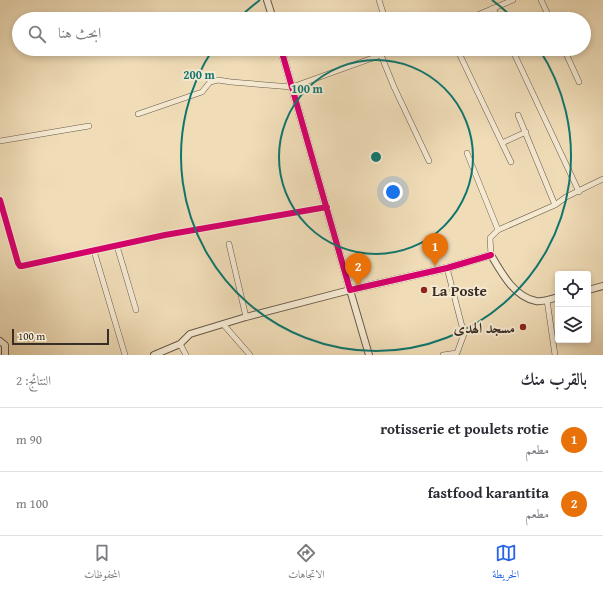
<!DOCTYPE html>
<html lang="ar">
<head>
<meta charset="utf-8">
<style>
	:root { --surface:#fff; --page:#f7f7f7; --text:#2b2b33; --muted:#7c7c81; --line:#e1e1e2; --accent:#2563eb }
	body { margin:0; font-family:"Gentium Book Plus",Amiri,serif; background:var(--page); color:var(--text); direction:rtl }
	.controls { position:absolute; right:12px; bottom:12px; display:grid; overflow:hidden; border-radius:4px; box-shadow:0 2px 6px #0003 }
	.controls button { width:36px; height:36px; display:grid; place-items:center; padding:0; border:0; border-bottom:1px solid var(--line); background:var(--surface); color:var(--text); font:20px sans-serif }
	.scale { position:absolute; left:12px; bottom:10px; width:97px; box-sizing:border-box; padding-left:4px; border:2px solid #392e26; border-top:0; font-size:11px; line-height:14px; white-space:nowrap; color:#392e26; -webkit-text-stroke:3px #f5e9d1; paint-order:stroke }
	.you { position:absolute; left:393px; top:192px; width:14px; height:14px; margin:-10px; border:3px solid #fff; border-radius:50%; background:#1a73e8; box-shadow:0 0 0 6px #1a73e833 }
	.badge { display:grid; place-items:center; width:26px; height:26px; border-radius:50%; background:var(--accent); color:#fff; font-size:13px; font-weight:700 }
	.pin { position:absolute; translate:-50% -33px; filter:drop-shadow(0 1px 2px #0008) }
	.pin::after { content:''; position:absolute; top:21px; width:14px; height:12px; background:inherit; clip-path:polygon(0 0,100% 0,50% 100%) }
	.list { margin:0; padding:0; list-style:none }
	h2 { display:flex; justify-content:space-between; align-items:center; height:52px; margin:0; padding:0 16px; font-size:17px }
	h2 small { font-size:13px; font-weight:400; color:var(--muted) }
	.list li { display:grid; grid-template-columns:26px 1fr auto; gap:12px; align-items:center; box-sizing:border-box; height:64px; padding:0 16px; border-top:1px solid var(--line) }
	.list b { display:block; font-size:15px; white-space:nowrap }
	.list p { margin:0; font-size:13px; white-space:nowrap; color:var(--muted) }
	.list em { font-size:13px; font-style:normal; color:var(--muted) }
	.icon { flex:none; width:22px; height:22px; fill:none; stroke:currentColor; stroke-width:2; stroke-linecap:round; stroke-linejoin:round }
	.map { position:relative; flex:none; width:603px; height:355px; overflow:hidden; direction:ltr }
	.search { position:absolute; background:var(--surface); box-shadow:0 2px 6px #0003; left:12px; right:12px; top:12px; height:44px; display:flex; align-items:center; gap:10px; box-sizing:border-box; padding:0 14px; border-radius:22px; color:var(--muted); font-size:15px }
	.sheet { height:180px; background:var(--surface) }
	nav { display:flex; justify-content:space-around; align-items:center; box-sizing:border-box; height:56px; border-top:1px solid var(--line); background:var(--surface); font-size:11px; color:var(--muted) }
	nav a { display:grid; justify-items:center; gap:2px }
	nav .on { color:var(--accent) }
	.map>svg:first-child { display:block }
</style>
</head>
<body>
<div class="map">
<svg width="603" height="355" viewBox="0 0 603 355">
	<rect width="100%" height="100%" fill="#f0ddb8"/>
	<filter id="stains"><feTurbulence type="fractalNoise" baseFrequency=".005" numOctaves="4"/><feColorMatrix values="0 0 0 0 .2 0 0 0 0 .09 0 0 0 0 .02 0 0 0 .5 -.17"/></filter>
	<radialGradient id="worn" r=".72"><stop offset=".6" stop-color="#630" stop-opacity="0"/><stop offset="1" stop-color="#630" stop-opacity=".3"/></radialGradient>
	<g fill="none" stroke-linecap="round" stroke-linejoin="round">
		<defs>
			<path id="minor" d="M379,0L385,19
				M541,0L550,19
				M493,8L498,19
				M468,19L513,0
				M457,49L511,162
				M512,49L579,192
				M564,49L579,82
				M381,55L394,87L429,161
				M138,114L202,92L210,82L218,80L231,82L292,87L381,55L391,49
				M518,115L555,205
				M0,141L89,126
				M502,143L526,132
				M467,153L498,230
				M0,200L18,263L20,266H22L165,235L327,207
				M229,244L246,317
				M117,246L136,310
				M94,251L125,355
				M491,255L490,238L498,230L555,205L566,197L603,179
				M547,300L555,355
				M223,324L250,355
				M180,344L186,355
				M443,355L457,353L464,334L447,268"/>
			<path id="tertiary" d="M267,0L273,19
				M281,49L350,290L447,268L491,255C501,272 514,297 536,301C543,302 551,299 558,297
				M588,290L603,286
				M0,341L5,345V355
				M154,355L180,344L190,334L246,317L350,290L369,355"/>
		</defs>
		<use href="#minor" stroke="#675a4a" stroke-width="6"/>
		<use href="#tertiary" stroke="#675a4a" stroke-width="8"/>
		<use href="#minor" stroke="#f5e9d1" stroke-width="5"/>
		<use href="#tertiary" stroke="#f5e9d1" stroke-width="6"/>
		<defs>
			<path id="cycleway" d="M281,49L350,290L447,268L491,255
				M0,200L18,263L20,266H22L165,235L327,207"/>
		</defs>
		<use href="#cycleway" stroke="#f5e9d1" stroke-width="8"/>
		<use href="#cycleway" stroke="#d6006c" stroke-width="6"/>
	</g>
	<g fill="none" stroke="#0f766e" stroke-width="2">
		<circle cx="376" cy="157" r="97"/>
		<path d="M239 18A195 195 0 0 1 260 0M492 0A195 195 0 0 1 513 18M539 49A195 195 0 1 1 213 49"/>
	</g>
	<g fill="#8f2418" stroke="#f5e9d1" stroke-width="1.5">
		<circle cx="424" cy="290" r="4"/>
		<circle cx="523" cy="327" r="4"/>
	</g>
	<g text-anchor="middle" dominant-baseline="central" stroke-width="4" stroke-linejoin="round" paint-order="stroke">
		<g font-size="15" font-weight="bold" fill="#392e26" stroke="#f5e9d1" text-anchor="start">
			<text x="432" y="290">La Poste</text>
			<text x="515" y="327" text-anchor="end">مسجد الهدى</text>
		</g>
	</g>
	<circle cx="376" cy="157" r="6" fill="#0f766e" stroke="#f5e9d1" stroke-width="2"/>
	<g font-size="12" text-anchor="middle" font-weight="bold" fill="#0f766e" stroke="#f5e9d1" stroke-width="4" stroke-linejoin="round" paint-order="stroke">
		<text x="199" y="79">200 m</text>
		<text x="307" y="93">100 m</text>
	</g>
	<rect width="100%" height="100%" filter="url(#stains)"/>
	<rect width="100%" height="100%" fill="url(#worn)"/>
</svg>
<div class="controls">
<button><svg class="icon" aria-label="locate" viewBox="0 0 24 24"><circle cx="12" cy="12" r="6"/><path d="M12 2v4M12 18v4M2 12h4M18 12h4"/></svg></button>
<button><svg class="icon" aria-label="layers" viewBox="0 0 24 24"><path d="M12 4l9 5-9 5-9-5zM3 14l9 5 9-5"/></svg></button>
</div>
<div class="scale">100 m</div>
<div class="you"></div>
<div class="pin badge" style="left:435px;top:266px;background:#e8710a">1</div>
<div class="pin badge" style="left:358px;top:286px;background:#e8710a">2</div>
<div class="search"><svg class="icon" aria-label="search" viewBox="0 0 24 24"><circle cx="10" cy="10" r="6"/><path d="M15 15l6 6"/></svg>ابحث هنا</div>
</div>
<section class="sheet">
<h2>بالقرب منك<small>النتائج: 2</small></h2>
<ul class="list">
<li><span class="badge" style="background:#e8710a">1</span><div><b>rotisserie et poulets rotie</b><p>مطعم</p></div><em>90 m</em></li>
<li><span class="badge" style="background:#e8710a">2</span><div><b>fastfood karantita</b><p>مطعم</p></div><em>100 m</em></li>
</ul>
</section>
<nav>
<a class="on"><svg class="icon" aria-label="map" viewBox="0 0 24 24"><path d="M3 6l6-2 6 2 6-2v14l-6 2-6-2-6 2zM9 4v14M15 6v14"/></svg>الخريطة</a>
<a><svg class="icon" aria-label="directions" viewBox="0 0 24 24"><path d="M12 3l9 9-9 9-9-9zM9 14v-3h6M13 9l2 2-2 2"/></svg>الاتجاهات</a>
<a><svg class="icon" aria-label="saved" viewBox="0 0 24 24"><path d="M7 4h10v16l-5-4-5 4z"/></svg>المحفوظات</a>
</nav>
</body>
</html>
